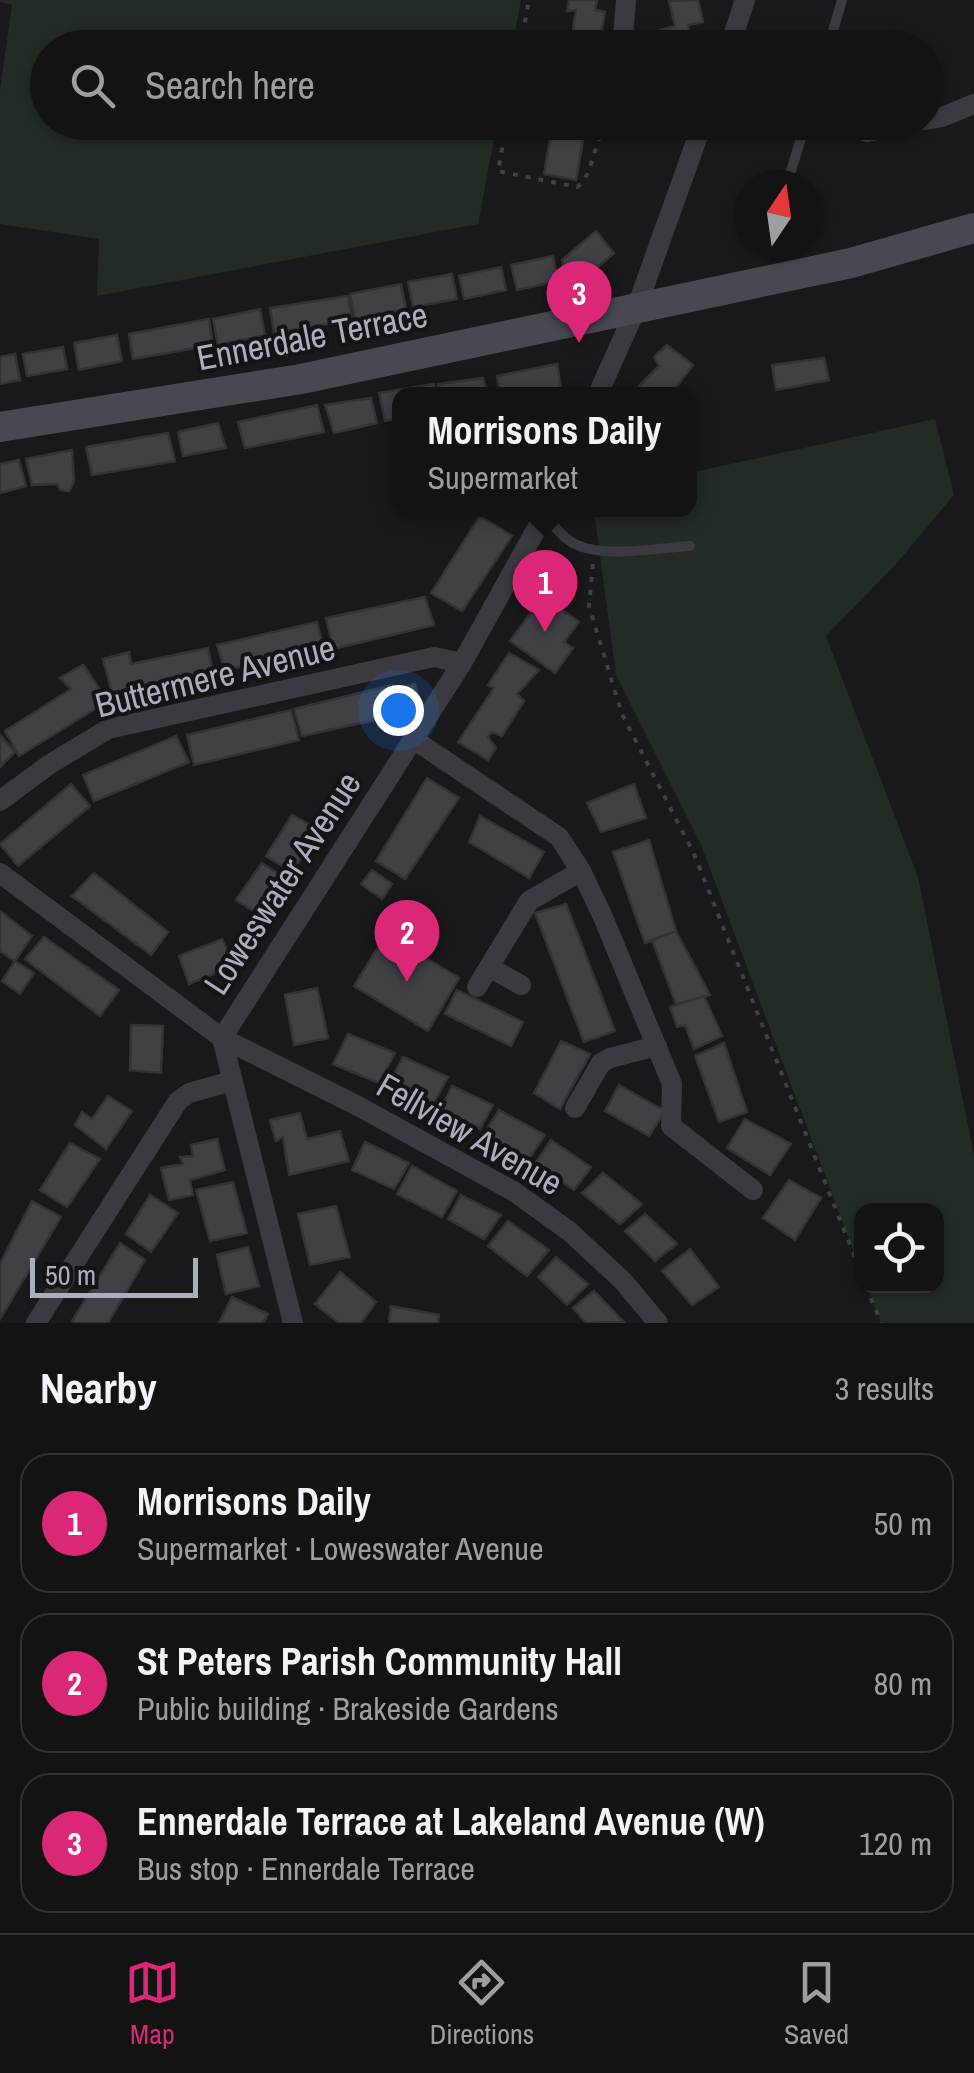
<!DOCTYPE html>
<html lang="en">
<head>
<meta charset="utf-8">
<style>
	:root { --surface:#131314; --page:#1c1c1d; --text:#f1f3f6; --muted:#9d9ea0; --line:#323234; --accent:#db2777 }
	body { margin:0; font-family:"Archivo Narrow",sans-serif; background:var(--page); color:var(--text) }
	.controls { position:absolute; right:30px; bottom:30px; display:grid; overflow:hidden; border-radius:20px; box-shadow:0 2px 8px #0004 }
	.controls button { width:90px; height:90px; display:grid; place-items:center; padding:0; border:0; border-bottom:2px solid var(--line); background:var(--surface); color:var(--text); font:50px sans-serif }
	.compass { position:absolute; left:734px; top:170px; width:90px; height:90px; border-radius:50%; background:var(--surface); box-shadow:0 2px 8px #0004; rotate:13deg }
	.scale { position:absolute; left:30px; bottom:25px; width:168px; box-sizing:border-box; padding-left:10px; border:5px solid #abaebb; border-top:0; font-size:28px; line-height:35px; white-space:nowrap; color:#abaebb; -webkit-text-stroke:8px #141416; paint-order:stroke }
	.you { position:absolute; left:398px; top:710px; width:35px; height:35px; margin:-25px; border:8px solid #fff; border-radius:50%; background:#1a73e8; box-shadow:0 0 0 15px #1a73e833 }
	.badge { display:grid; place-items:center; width:65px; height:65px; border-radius:50%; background:var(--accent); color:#fff; font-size:32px; font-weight:700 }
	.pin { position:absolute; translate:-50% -82px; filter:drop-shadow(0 2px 5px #0008) }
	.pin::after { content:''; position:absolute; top:52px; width:35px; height:30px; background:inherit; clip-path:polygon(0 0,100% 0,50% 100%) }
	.popup { position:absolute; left:392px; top:387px; width:305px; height:130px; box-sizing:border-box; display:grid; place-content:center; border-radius:20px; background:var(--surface); filter:drop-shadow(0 2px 8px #0005); font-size:32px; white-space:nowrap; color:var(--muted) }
	.popup b { font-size:38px; color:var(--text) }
	.popup::after { content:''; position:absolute; left:50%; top:100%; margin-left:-20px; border:20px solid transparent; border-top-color:var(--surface) }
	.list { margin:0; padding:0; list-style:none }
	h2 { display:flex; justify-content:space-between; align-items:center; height:130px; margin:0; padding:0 40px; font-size:42px }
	h2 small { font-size:32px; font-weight:400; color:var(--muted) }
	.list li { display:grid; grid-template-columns:65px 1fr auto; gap:30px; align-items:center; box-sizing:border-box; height:140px; margin:0 20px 20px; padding:0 20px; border:2px solid var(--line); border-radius:30px }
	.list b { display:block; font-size:38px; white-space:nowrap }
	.list p { margin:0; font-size:32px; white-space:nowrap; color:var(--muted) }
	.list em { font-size:32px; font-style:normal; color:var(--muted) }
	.icon { flex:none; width:55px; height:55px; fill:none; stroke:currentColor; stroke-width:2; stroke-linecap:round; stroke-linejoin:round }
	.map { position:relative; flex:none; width:974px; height:1323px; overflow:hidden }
	.search { position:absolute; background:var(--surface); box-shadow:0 2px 8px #0004; left:30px; right:30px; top:30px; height:110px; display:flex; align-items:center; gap:25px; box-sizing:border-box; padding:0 35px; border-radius:55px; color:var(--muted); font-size:38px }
	.sheet { height:610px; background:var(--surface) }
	nav { display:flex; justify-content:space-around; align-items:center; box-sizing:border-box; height:140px; border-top:2px solid var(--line); background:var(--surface); font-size:28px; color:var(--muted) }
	nav a { display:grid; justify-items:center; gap:5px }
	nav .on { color:var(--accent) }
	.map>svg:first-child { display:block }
</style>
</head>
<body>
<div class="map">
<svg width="974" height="1323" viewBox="0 0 974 1323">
	<rect width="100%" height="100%" fill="#19191b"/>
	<path fill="#232b25" d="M0,0H521L512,47L48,48V122L497,123L478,224L97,296L99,239L0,224V90L12,5L0,2Z
		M935,419L954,495L897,563L826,636L918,877L974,1155V1323H881L867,1286H936V1210H862L861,1271L701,845L616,675L594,510H690V473Z"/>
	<path fill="#404145" stroke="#333337" stroke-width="2.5" d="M569,0H597L595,10L605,12L598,48H570L576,10L567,11Z
		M698,0L703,22L688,25L693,48H665L661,30L675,26L669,1Z
		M553,122L586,124L576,180L544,174Z
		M596,231L614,253L586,277L566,281L562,260Z
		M553,256L558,281L517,290L511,265Z
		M501,267L506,290L464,299L459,276Z
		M452,274L457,299L413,307L408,282Z
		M401,284L406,309L355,319L350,294Z
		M348,296L352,320L274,333L270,308Z
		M260,309L265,335L218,345L213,319Z
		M209,319L213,345L133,359L129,334Z
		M117,335L122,361L79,370L74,343Z
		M667,345L693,365L671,394H649L639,386L659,366L654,357Z
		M63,347L67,369L27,376L23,354Z
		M15,354L20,380L0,384V357Z
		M824,358L829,380L776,390L772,365Z
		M557,364L561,388L521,394H500L497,376Z
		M483,378L488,394H440L438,384Z
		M434,384L436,394H400V418L385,421L379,393Z
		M371,398L377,423L334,433L325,405Z
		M317,405L324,432L245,448L238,422Z
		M218,423L226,448L183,456L178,432Z
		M168,433L175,461L92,475L86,447Z
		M72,450L74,482L69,491L60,490L58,484L32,485L26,459Z
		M19,460L26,486L0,493V464Z
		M480,516L512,536L462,611L431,593Z
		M543,596L579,622L564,642L573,648L555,673L510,641Z
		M425,597L434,625L333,649L326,618Z
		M317,622L324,650L225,670L217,645Z
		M208,648L213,675L113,696L103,659L129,652L131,664Z
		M509,653L539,670L517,694L524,701L502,736L492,732L488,737L496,748L488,760L458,742L494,688L488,685Z
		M83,665L108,701L19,756L5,731L71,689L60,678Z
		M415,684L421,710L302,736L294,709L392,685L393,689Z
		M291,710L299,740L194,765L187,735Z
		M0,735L15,752L0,767Z
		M176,736L189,762L94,801L83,775Z
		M427,778L459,798L405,879L376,861Z
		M71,784L90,806L18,866L0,844Z
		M634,784L646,818L601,832L587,803Z
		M292,815L320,830L292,872L266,856Z
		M480,816L544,852L529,878L469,842Z
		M649,840L676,931L645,943L613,852Z
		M262,863L291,882L269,921L236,900Z
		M372,870L392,884L382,899L361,884Z
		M94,873L168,932L151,955L72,896Z
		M566,904L615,1031L584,1042L535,913Z
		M0,911L32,936L15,961L0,951Z
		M676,931L710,995L676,1004L652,940Z
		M386,934L459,978L428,1031L354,986Z
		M44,937L119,990L100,1016L25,959Z
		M222,939L235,965L189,984L179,956Z
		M15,961L34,973L20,994L2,981Z
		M317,988L328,1038L294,1045L285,995Z
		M457,990L523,1022L511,1046L445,1014Z
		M704,996L722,1036L694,1049L685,1025L677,1027L670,1007Z
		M131,1025L163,1026L161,1073L130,1070Z
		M348,1034L395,1053L379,1083L333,1064Z
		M561,1041L590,1054L560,1109L534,1093Z
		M724,1043L747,1112L719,1122L695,1056Z
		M403,1057L448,1077L433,1105L389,1084Z
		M619,1085L665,1111L649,1136L605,1111Z
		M452,1086L493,1105L480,1129L441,1109Z
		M108,1096L132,1111L106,1149L75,1125L82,1112L92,1119Z
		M499,1110L545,1135L528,1160L483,1135Z
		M300,1113L307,1139L340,1131L349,1161L289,1175L283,1137L276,1141L270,1120Z
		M745,1119L791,1144L770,1175L727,1148Z
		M217,1139L225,1170L190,1180L193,1195L169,1200L161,1168L183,1164L180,1157L193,1156L191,1145Z
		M551,1140L591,1167L574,1190L535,1164Z
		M365,1142L409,1163L394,1189L352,1170Z
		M70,1143L100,1159L67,1207L40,1190Z
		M412,1166L457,1191L442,1217L397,1194Z
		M603,1173L642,1204L620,1224L582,1193Z
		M789,1180L821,1198L795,1240L763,1218Z
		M233,1182L247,1233L210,1241L196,1190Z
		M150,1195L178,1213L151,1252L126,1234Z
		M461,1195L501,1215L484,1239L448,1219Z
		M32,1201L61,1217L0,1319V1264Z
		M336,1206L350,1257L310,1265L298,1214Z
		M645,1214L677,1244L655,1261L625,1231Z
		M508,1221L549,1250L527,1276L488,1246Z
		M120,1243L145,1260L108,1323H75L72,1321Z
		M248,1247L259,1286L226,1294L217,1255Z
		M690,1249L719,1287L692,1305L662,1271Z
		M556,1257L588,1284L567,1305L538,1277Z
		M340,1272L376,1302L361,1323H339L315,1304Z
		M594,1291L624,1322L586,1323L573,1308Z
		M232,1297L268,1314L263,1323H219Z
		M391,1306L439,1315L438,1323H389Z"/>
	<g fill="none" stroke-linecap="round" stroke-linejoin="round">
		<path stroke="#404147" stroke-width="4" stroke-dasharray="5 8" stroke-linecap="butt" d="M520,48L529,0
			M507,122L498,171L577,187C591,177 593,152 600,137
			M593,564L589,606L622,714L694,854L862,1275
			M866,1286L881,1323"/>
		<path stroke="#3a3a40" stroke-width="10" d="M828,48L842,0
			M610,122L611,126L623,122
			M787,184L806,122
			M546,515C554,526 561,536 573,543C601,559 658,548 690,546"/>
		<path stroke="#3a3a40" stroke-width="20" d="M622,48L626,0
			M729,48L745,0
			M926,120L942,117L974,104
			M678,122L699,135
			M841,122L867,132L915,122
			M598,394L636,309L703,122
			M413,739L559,837L581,871L603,917L672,1084L671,1126L753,1190
			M0,801L50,764L108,729L434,657L462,663
			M0,873L222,1038L358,1106L513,1191L569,1231L623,1281L658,1323
			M489,967L521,985
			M477,987L529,901L581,871
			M575,1108L601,1063L610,1058L657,1046
			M36,1323L178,1101L189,1093L232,1081
			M293,1323L222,1038L462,663L547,510"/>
		<path stroke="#484950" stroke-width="30" d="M0,427L301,379L851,263L974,228"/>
	</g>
	<g text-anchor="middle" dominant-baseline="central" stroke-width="8" stroke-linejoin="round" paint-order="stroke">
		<g font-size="35" fill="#abaebb" stroke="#141416">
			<text transform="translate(312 336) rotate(-11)">Ennerdale Terrace</text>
			<text transform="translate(215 676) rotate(-14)">Buttermere Avenue</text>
			<text transform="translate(282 883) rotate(-57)">Loweswater Avenue</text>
			<text transform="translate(470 1134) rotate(30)">Fellview Avenue</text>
		</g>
	</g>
</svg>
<div class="controls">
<button><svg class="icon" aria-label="locate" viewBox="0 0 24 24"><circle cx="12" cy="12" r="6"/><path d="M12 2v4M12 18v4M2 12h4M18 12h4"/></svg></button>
</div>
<svg class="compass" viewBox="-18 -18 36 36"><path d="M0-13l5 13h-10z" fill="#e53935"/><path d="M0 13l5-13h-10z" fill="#9d9ea0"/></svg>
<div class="scale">50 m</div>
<div class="you"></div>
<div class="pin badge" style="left:545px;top:632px">1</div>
<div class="popup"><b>Morrisons Daily</b>Supermarket</div>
<div class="pin badge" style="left:407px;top:982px">2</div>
<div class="pin badge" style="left:579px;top:343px">3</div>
<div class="search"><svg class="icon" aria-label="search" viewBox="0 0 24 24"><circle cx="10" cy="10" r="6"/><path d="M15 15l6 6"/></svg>Search here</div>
</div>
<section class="sheet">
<h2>Nearby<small>3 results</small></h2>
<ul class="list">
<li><span class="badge">1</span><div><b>Morrisons Daily</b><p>Supermarket · Loweswater Avenue</p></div><em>50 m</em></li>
<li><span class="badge">2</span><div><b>St Peters Parish Community Hall</b><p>Public building · Brakeside Gardens</p></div><em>80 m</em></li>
<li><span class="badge">3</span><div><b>Ennerdale Terrace at Lakeland Avenue (W)</b><p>Bus stop · Ennerdale Terrace</p></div><em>120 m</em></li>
</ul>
</section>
<nav>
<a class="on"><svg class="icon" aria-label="map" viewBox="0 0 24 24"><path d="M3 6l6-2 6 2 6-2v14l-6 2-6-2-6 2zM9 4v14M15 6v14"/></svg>Map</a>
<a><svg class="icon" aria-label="directions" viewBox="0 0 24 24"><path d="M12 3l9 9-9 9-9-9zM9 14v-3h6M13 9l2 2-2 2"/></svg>Directions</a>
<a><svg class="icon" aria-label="saved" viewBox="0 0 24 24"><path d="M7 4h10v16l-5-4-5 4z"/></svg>Saved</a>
</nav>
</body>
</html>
